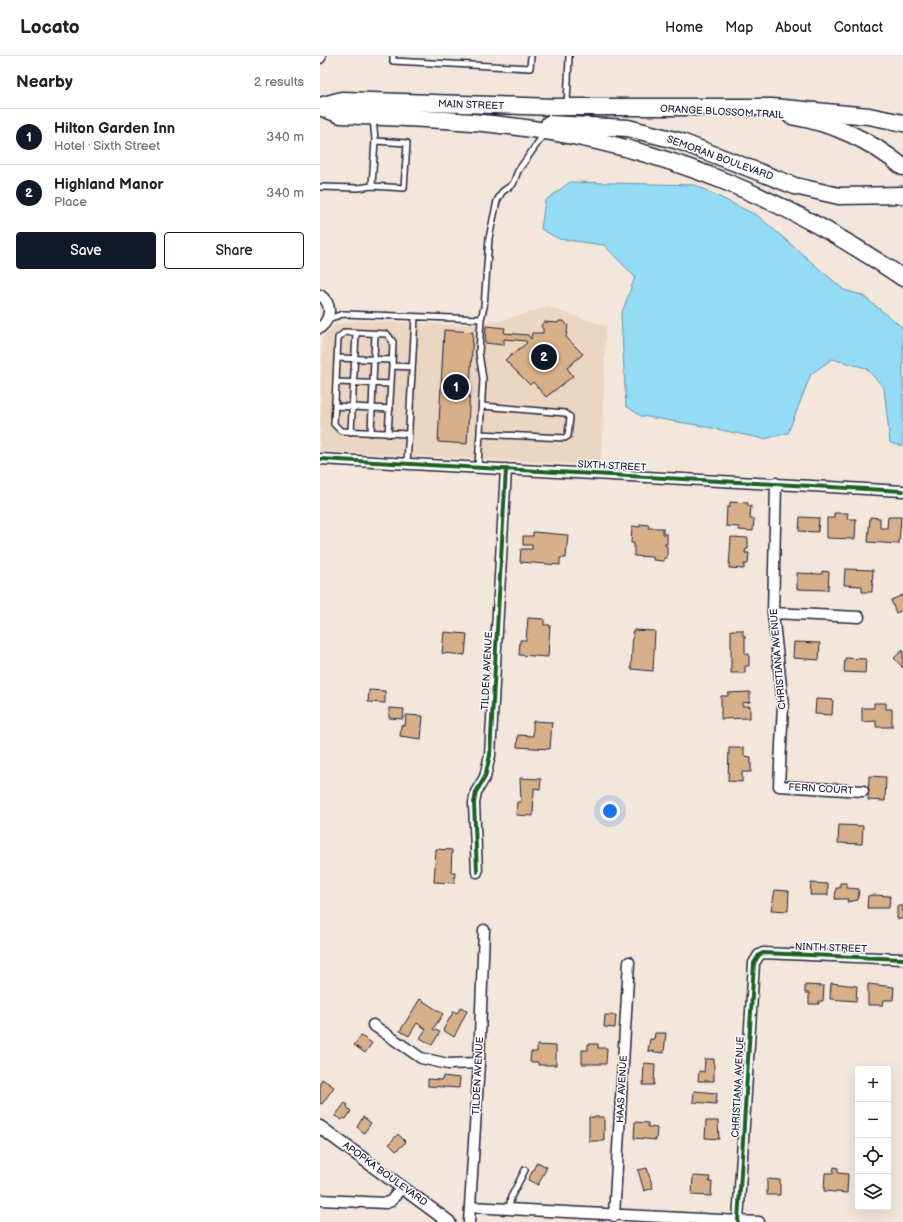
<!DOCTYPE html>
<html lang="en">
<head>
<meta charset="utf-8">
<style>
	:root { --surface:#fff; --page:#f6f6f6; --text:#202124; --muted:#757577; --line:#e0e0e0; --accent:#111827 }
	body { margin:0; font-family:"Balsamiq Sans",sans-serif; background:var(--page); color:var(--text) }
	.controls { position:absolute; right:12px; bottom:12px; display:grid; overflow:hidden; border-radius:4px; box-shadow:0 4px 16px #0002 }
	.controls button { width:36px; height:36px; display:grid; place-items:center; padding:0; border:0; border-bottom:1px solid var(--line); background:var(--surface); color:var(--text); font:20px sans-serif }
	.you { position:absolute; left:290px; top:755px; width:14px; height:14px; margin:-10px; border:3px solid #fff; border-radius:50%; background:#1a73e8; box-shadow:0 0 0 6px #1a73e833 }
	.badge { display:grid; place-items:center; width:26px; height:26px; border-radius:50%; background:var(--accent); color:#fff; font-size:13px; font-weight:700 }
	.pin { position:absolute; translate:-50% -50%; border:2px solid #fff; box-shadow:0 1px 4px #0006 }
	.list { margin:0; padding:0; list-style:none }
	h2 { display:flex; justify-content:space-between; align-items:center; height:52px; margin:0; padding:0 16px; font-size:17px }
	h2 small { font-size:13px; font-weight:400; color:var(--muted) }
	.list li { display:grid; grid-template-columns:26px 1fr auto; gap:12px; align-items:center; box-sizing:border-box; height:56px; padding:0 16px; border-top:1px solid var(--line) }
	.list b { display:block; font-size:15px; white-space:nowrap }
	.list p { margin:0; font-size:13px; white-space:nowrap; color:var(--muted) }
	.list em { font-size:13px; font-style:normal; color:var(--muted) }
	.actions { display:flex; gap:8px; padding:12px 16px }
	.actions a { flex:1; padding:9px 0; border:1px solid var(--accent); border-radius:4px; text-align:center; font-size:14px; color:var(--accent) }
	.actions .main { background:var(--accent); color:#fff }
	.icon { flex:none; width:22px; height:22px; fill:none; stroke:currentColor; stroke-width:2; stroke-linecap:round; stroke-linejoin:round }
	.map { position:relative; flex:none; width:583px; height:1166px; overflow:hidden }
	header { display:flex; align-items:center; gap:24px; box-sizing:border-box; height:56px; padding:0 20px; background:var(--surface); border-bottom:1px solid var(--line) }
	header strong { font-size:19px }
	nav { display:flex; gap:22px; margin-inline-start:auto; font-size:14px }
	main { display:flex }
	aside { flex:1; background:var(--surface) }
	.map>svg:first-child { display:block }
</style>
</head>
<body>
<header>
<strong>Locato</strong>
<nav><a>Home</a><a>Map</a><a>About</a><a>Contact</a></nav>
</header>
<main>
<aside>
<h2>Nearby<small>2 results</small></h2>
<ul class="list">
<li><span class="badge">1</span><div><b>Hilton Garden Inn</b><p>Hotel · Sixth Street</p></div><em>340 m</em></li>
<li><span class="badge">2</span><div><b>Highland Manor</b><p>Place</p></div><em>340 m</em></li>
</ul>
<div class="actions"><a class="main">Save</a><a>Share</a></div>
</aside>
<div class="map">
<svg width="583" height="1166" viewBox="0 0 583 1166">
	<rect width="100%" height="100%" fill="#f3e7db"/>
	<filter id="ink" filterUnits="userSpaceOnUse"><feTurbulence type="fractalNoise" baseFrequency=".025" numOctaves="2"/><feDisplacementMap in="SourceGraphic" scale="8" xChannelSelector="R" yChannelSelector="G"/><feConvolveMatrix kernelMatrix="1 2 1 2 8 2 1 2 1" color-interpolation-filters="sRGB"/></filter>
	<g filter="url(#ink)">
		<path fill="#ebd6c2" d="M228,251L286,270L281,409L0,395L2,282L15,269L37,265L136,269L179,265Z"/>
		<path fill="#94dcf6" stroke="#6692ab" d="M250,126L375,129L438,160L524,234L542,239L583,272V390L570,387L564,332L546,312L512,303L491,318L468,377L444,383L377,369L321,360L306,350L301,259L315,221L284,189L239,183L221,173L225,145Z"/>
		<path fill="#d7af88" stroke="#22223b" d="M239,265H244L248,270L246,281L263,298L247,312L253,320L226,341L213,326L210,329L185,304L207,287L206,285L184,283V289L165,287L166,270L185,272L184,277L208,279L211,283L212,277H223V273L221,270L224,266L238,267Z
			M124,274L153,276L147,388L118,386Z
			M410,446L428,447V450H431L430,463H434L433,475L419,474V471L406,470L407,451H410Z
			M514,457H528L527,463H536L535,483L507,482V462H514Z
			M480,461L499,462L498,476L479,475Z
			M550,461L560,462V472H567L568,461H581L579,488L548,486Z
			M320,468L329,469L328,472H343V478H347V488H344L347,490V502H344V505L333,504V501L314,500V487H311L312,470L320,471Z
			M213,476L248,479L246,502H240V509L200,506L201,493H212V489H203V480H213Z
			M411,481L428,482V493H426L425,497H429L428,508H424V513L409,512Z
			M525,513L553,514L552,536H542V530L524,529Z
			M502,515L509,516L508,534L477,533V517L502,518Z
			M583,539V554L576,557L571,544Z
			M208,562L224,563V569H230L228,601L199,599L200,584H206Z
			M313,574L335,575L333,615L311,613Z
			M411,574H423V580H425V598H429V610H425V617H411Z
			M124,576L147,578L145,599L122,597Z
			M474,586L500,587L499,604L473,602Z
			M583,594V612L574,602Z
			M525,602L546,603L545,617L524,616Z
			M49,634L65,635V647L48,646Z
			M430,636V646L422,647V650H430V662L401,663V640H408V637Z
			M496,643L513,644L512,659L495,658Z
			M554,647H566V653H572V671H556V665L542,666V652H554Z
			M69,652L84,653L83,663L69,662Z
			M86,659L103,660L101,683L80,680L81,669L85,670Z
			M213,665L232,666L230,693L197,691L198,679L213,680Z
			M409,692H424V700L431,701V716H422V726L408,725Z
			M549,720L566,721L565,745L548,744Z
			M200,722L221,723L220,733L214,732L213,760L196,759L197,746H201Z
			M519,769L543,770L542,788L518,787Z
			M116,793L132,794L131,816H135L134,827L114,826Z
			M491,827L508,828V839H490Z
			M520,827H527V832L539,833L538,844L527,846L528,843H515L516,832H520Z
			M455,834L469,835L468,855L451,854Z
			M552,839L570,840L569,852H547L548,840Z
			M577,850H583V863H577Z
			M511,927L537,930L536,945L510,943Z
			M548,928L574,931L573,944H564L563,949H548Z
			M485,929L504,930L503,945H499V948H489V937H485Z
			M100,943L123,958L113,973L120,976L112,989L100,982L106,973L97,967L89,980L80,975Z
			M141,951L147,955L134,981L123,974L134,955L137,957Z
			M285,959H296L295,972L284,971Z
			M335,977H346L344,997L328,995L330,983H334Z
			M41,980L52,987L45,997L34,989Z
			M268,988H278V992H287L286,1008H262V994H268Z
			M217,989L236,990V1009H218V1006H210L211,996H217Z
			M385,1003H394V1025H378L379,1015L384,1016Z
			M324,1007L335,1008L334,1029H323Z
			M123,1020L140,1022L139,1032L108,1030V1023L122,1024Z
			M2,1023L14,1031L2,1048L0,1047V1027Z
			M374,1035L397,1037L396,1048L373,1046Z
			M25,1047L28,1049L27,1051L31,1055L26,1063L23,1062L22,1064L15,1060Z
			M43,1061L51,1067L44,1077L37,1071Z
			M269,1061H284V1085H269Z
			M386,1065H398L399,1083L385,1082Z
			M315,1066L328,1067V1071L337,1072L336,1084L314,1082Z
			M78,1078L86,1086L76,1095L69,1088Z
			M217,1106L227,1111L218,1129L208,1124Z
			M514,1111L518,1112V1117L528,1118L527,1137L504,1135L505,1117H513Z
			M327,1112L333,1132L324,1135L318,1114Z
			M373,1120L390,1121L389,1126H392L391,1140L372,1139Z
			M447,1123L460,1124V1139H447Z"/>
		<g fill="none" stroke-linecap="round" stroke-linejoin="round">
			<defs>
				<path id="service" d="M73,0V5L210,12L211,0
					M247,49L249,0
					M52,130L84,132L87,87L55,85
					M0,131L38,132L52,130L55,84L53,62
					M8,263L23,258L161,263L159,297L163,323L158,411
					M161,263L164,251L169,182L177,145L182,136L193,128L198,115L224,78
					M17,302L72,304
					M16,326L71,328
					M15,350L70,353
					M31,376L36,277
					M51,377L55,278
					M68,378L72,310
					M88,378L21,375L14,368L18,282L25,276L67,278L73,286L72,310L92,311
					M160,378L245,382L248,380L250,361L245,357L162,350
					M87,408L95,261
					M189,1153L191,1141L205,1114"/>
				<path id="minor" d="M0,2V0
					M0,239C13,248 11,263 0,272
					M0,403L583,435
					M456,427L453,557L463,649L459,730L543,735
					M453,557L539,561
					M157,816L154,747L156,736L165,721L170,699L186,413
					M53,969L101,1002L128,1008L159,1007
					M0,1144L66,1147L71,1145L82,1131
					M150,1151L439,1166
					M294,1160L309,906
					M418,1165L434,907L439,899L443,897L583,903
					M149,1166L159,1007L164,874"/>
				<path id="tertiary" d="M0,1071L129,1166"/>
				<path id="primary" d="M0,50L22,44L234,51H452L549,60L583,67
					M0,51L21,59C82,62 144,63 205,72C341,90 470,144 583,222
					M471,60C515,68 548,83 583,111
					M229,68L308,72L359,85L475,130L519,140L583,139"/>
			</defs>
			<use href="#service" stroke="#22223b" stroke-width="8"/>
			<use href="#minor" stroke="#22223b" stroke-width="13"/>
			<use href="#tertiary" stroke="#22223b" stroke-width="15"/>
			<use href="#primary" stroke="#22223b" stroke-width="19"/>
			<use href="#service" stroke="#fff" stroke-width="5"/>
			<use href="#minor" stroke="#fff" stroke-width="10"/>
			<use href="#tertiary" stroke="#fff" stroke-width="12"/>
			<use href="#primary" stroke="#fff" stroke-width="16"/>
			<defs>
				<path id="cycleway" d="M0,403L583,435
					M157,816L154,747L156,736L165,721L170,699L186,413
					M418,1165L434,907L439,899L443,897L583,903"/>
			</defs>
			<use href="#cycleway" stroke="#fff" stroke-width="6"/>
			<use href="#cycleway" stroke="#1b5e20" stroke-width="4"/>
		</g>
	</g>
	<g text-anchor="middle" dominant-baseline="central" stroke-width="3" stroke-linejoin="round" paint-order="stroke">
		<g font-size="10" fill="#22223b" stroke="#fff">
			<text transform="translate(151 49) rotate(2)">MAIN STREET</text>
			<text transform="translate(402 56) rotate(3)">ORANGE BLOSSOM TRAIL</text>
			<text transform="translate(400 102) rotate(20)">SEMORAN BOULEVARD</text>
			<text transform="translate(292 410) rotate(3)">SIXTH STREET</text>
			<text transform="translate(458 603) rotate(-95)">CHRISTIANA AVENUE</text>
			<text transform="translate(167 615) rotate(-87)">TILDEN AVENUE</text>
			<text transform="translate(501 733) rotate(3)">FERN COURT</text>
			<text transform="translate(511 892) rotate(2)">NINTH STREET</text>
			<text transform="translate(158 1020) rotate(-87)">TILDEN AVENUE</text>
			<text transform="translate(418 1031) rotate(-87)">CHRISTIANA AVENUE</text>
			<text transform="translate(302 1033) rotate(-87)">HAAS AVENUE</text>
			<text transform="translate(65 1118) rotate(36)">APOPKA BOULEVARD</text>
		</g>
	</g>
</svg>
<div class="controls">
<button>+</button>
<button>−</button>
<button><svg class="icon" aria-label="locate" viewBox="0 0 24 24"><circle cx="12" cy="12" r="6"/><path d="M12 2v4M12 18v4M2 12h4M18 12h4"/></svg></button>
<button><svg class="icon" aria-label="layers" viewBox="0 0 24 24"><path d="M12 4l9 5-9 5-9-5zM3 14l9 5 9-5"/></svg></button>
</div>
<div class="you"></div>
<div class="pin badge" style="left:136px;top:331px">1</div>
<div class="pin badge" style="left:224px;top:301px">2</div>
</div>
</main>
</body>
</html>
